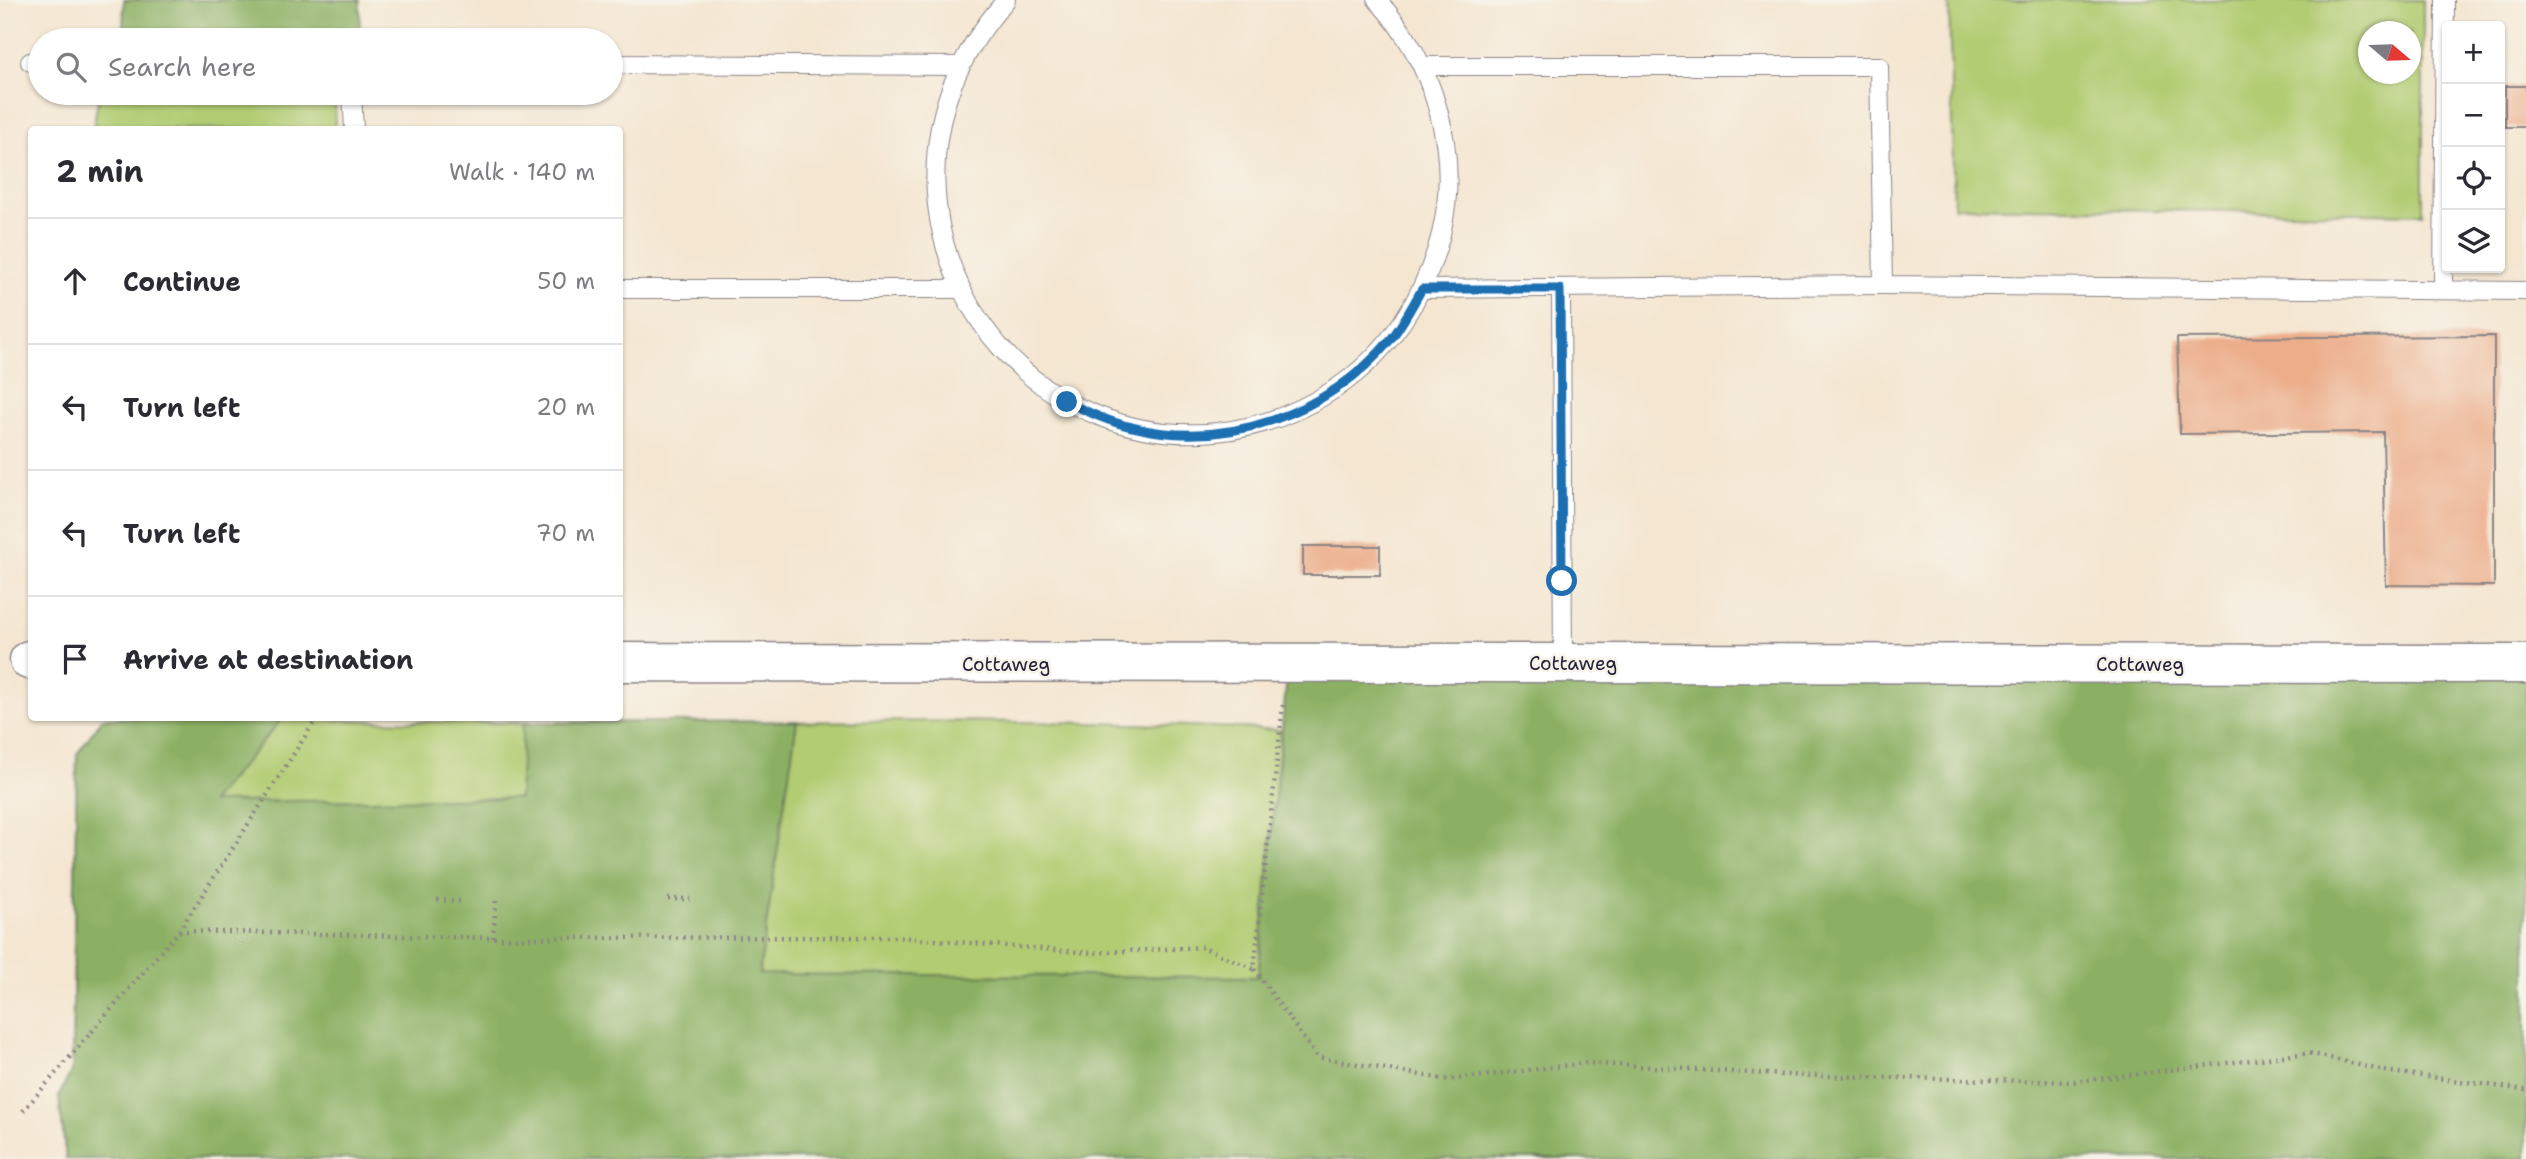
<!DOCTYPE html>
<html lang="en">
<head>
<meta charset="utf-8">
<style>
	:root { --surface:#fff; --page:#f2f2f3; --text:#2b2b33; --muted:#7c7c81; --line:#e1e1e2 }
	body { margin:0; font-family:"Shantell Sans",sans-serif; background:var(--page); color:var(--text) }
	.controls { position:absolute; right:21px; top:21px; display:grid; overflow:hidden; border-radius:7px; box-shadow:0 2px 5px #0004 }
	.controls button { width:63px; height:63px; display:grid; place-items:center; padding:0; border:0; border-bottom:2px solid var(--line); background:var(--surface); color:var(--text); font:35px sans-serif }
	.compass { position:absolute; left:2358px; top:21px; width:63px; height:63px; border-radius:50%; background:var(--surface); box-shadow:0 2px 5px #0004; rotate:109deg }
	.stop { position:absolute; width:21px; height:21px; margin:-16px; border:5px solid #1f6fb2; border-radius:50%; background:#fff }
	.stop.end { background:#1f6fb2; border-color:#fff; box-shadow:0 2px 7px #0008 }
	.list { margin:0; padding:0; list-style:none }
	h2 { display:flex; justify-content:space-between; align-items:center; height:91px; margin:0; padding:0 28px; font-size:30px }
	h2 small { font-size:23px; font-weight:400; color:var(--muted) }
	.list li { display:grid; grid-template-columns:46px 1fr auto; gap:21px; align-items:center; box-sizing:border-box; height:126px; padding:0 28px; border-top:2px solid var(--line) }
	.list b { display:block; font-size:26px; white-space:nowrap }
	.list em { font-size:23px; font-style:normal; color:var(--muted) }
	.icon { flex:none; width:38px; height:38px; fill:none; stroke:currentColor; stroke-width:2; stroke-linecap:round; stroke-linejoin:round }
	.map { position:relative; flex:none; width:2526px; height:1159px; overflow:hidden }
	.search { position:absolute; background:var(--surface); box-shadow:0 2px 5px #0004; left:28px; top:28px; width:595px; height:77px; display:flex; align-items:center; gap:18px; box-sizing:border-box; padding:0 24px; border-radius:38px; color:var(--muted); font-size:26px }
	.panel { position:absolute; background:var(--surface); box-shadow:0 2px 5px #0004; left:28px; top:126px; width:595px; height:595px; border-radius:7px }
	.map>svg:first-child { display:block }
</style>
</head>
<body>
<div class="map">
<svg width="2526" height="1159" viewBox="0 0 2526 1159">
	<rect width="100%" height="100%" fill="#f7f3e8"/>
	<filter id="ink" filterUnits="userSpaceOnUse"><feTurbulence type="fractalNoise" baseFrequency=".0143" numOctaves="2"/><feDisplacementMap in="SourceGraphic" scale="14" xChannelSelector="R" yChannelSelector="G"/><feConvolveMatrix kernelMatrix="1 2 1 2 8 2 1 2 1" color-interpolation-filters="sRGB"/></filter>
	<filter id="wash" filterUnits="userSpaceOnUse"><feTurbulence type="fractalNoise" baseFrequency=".00686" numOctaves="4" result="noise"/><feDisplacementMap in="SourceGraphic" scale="28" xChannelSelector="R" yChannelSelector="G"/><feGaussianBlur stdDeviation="1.57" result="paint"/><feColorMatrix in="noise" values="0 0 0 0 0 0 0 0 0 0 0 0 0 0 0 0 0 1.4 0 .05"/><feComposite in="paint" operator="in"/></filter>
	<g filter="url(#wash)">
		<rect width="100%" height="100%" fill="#f4e6d1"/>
		<path fill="#b1cc72" stroke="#6a7756" stroke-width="2" fill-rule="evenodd" d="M1949,0H2423V214L1954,207ZM2368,32H2410V74H2368Z
			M226,93H335V129H93L99,96Z
			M103,718C243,717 383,722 523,723C776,723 1029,716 1281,730L1242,1159H66L59,1096L72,1070L77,754Z"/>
		<path fill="#8cb064" stroke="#576950" stroke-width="2" d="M124,0H360V33L123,32Z
			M1288,666L2526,668V1159H66L59,1096L72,1070L77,754L103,718L281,720L211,802L519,798L523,723L797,721L759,974L1258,977Z"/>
		<g id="blocks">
			<path fill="#ecad8a" d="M2505,86H2526V127H2505Z
				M2494,336V586L2386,585L2383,432L2180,434L2177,338Z
				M1303,546H1380V575H1303Z"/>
		</g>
	</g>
	<g filter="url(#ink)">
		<use href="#blocks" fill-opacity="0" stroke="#8b8486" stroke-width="2"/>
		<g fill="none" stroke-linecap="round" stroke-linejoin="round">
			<defs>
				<path id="service" d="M1006,0C989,20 974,40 962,64C935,116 929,178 942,234C984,410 1183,490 1335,389C1390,352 1425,297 1441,234C1461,151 1434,62 1377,0
					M30,62H40
					M611,64L960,66
					M1423,66H1879L1883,285
					M352,93L354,130
					M620,289H960
					M1422,289L1883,285L2526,291
					M1561,289L1563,663
					M2443,290L2445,0"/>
				<path id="tertiary" d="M29,660H32
					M620,662C1255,665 1890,663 2526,664"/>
			</defs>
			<use href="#service" stroke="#8b8486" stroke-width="20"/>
			<use href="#tertiary" stroke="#8b8486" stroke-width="41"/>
			<path stroke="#8b8486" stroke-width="4.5" stroke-dasharray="2 5" stroke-linecap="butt" d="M1283,705L1254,969L1317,1057L1449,1080L1586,1063L1784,1075L2072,1082L2309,1053L2384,1071L2526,1090
				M668,899H690
				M437,900L461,901
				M179,931L493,938L898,937L1090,953L1203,947L1254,969
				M493,938L496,901
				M23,1111L179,931L317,718"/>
			<use href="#service" stroke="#fff" stroke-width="18"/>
			<use href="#tertiary" stroke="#fff" stroke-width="38"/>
		</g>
	</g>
	<g fill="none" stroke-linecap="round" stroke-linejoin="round" filter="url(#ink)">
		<path stroke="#1f6fb2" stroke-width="9" d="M1067,402C1088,412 1109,422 1132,427C1227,451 1329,413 1391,339C1403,324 1412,306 1422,289H1560L1562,581"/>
	</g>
	<g text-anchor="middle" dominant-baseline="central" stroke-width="5" stroke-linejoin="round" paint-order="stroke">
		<g font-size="19" fill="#22223b" stroke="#f7f3e8">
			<text x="1573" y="663">Cottaweg</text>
			<text x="1006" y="664">Cottaweg</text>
			<text x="2140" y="664">Cottaweg</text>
		</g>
	</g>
</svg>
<div class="controls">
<button>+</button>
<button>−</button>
<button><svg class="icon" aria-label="locate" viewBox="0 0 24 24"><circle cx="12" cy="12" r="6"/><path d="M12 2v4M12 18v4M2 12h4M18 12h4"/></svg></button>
<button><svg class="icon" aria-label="layers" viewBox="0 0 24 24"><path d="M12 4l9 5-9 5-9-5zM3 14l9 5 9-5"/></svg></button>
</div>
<svg class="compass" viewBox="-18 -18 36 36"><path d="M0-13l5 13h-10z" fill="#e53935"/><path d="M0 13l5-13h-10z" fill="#7c7c81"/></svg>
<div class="stop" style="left:1562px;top:581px"></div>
<div class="stop end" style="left:1067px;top:402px"></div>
<div class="search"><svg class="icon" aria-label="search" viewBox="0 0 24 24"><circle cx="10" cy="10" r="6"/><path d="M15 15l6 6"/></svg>Search here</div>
<section class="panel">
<h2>2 min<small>Walk · 140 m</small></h2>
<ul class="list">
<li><svg class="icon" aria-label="ahead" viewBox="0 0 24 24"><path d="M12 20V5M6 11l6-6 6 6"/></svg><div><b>Continue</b></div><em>50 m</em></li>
<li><svg class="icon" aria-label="left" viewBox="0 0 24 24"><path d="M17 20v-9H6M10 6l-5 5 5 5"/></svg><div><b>Turn left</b></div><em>20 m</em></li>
<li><svg class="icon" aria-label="left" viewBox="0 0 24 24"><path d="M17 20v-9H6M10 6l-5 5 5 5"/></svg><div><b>Turn left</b></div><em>70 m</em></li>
<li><svg class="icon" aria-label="arrive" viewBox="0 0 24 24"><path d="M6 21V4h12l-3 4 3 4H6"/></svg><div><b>Arrive at destination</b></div></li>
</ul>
</section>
</div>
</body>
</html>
